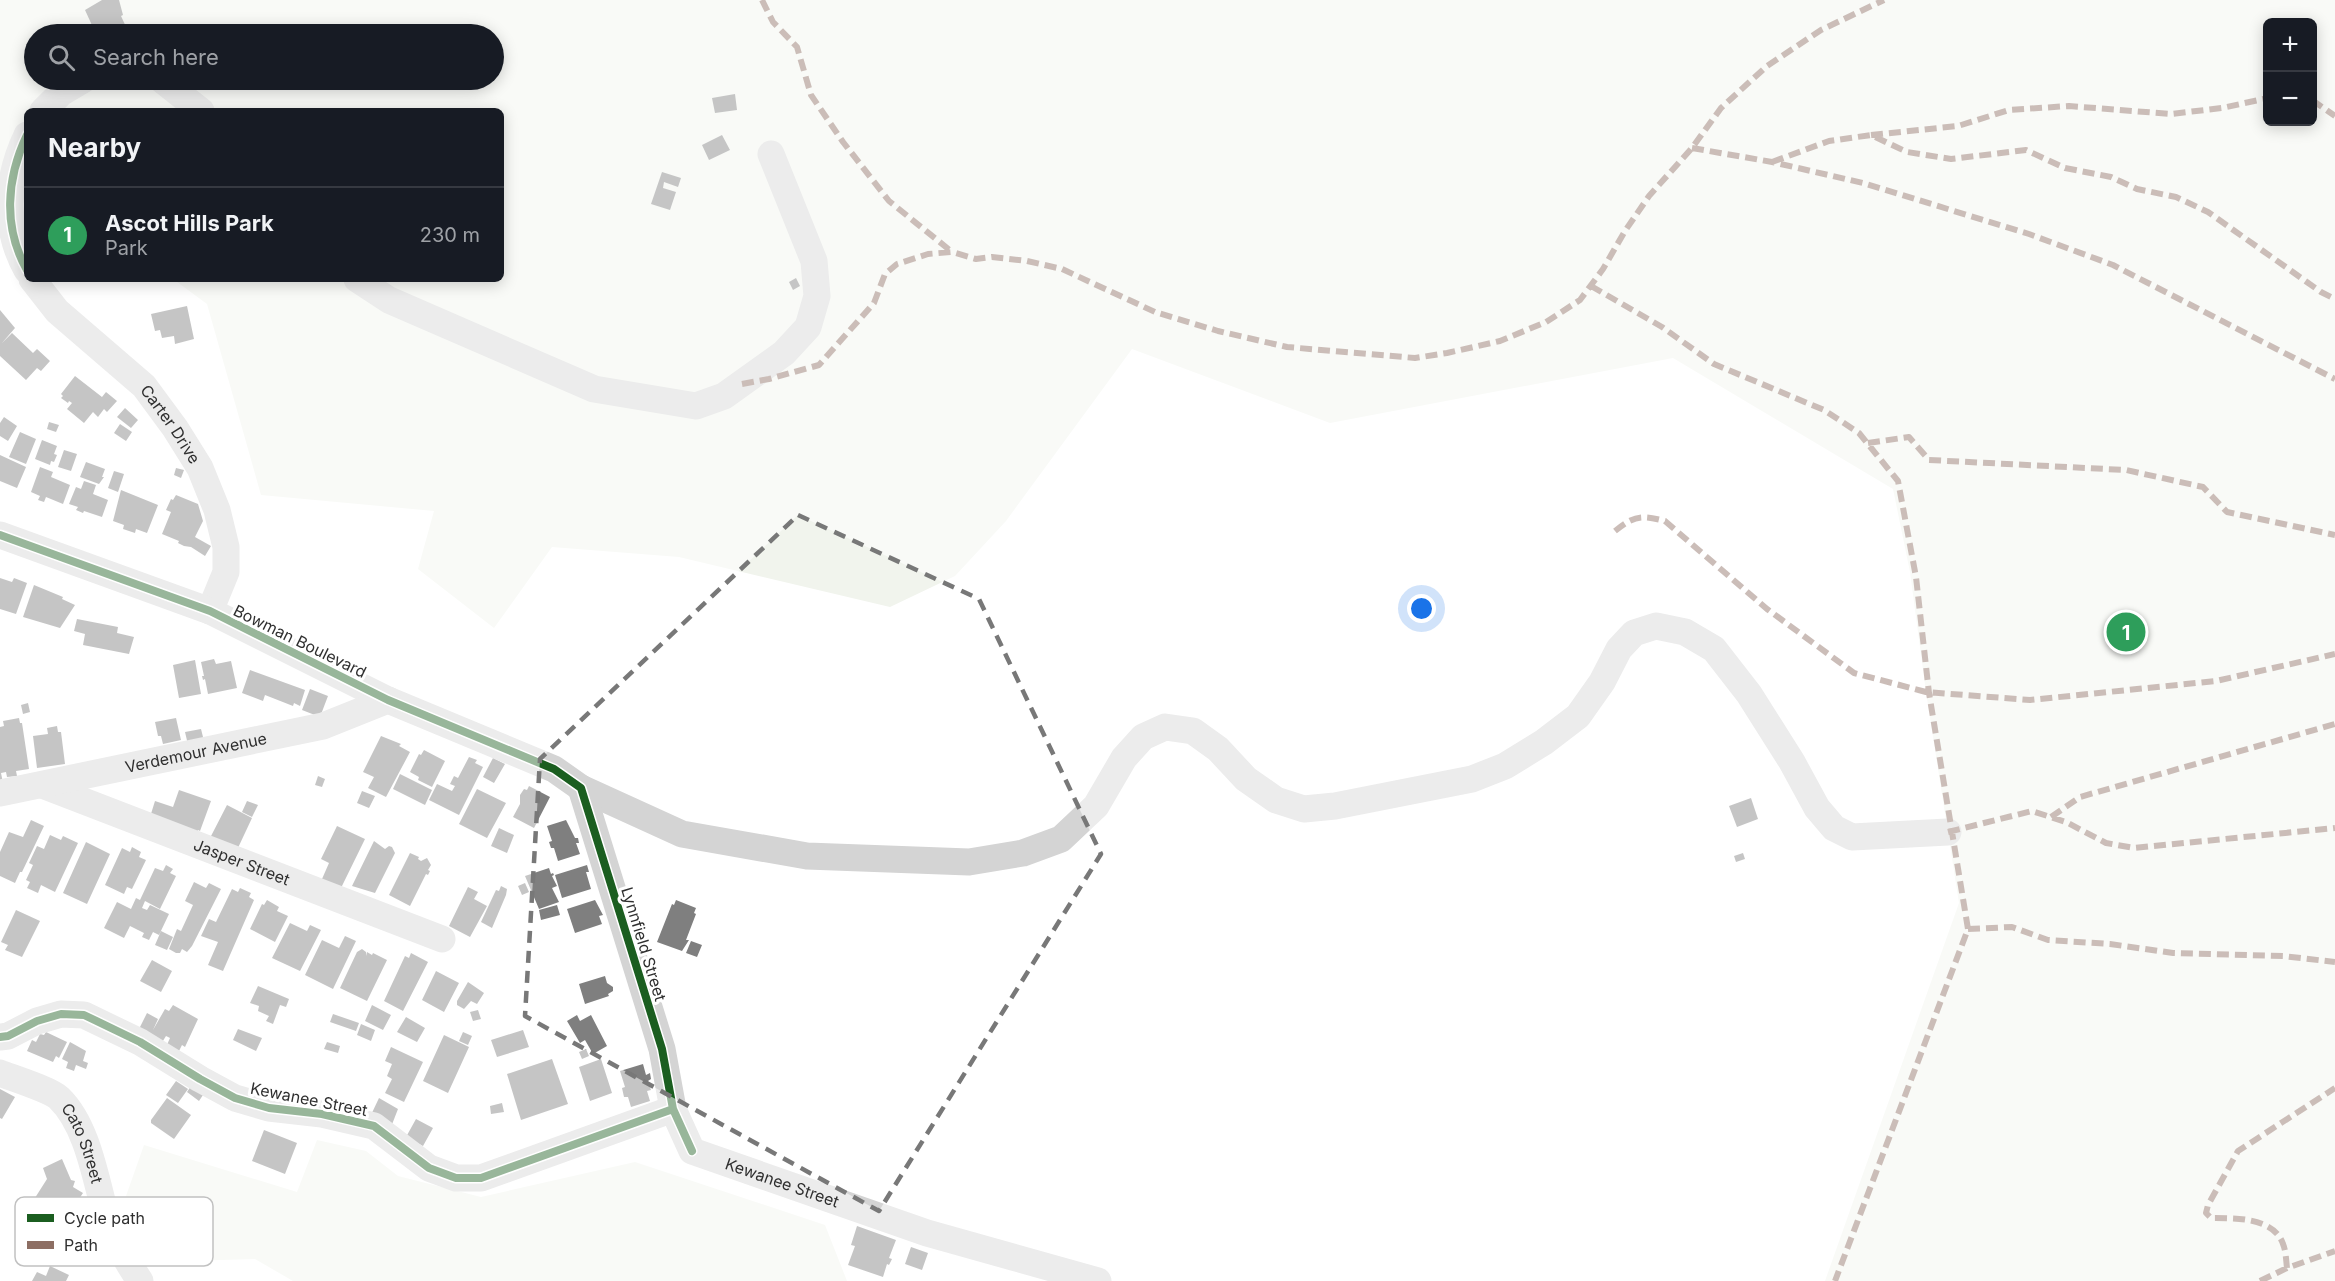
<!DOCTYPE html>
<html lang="en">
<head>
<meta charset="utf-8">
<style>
	:root { --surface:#171b24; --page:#20242c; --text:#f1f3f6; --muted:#9ea1a6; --line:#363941; --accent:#787878 }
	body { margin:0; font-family:Inter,sans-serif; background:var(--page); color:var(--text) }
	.controls { position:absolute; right:18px; top:18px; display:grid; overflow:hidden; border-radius:9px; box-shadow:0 3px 15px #0003 }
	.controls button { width:54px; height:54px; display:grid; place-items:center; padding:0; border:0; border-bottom:2px solid var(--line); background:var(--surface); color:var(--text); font:30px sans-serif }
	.you { position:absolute; left:1422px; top:609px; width:21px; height:21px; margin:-15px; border:4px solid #fff; border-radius:50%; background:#1a73e8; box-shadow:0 0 0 9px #1a73e833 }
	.badge { display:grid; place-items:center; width:39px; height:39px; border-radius:50%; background:var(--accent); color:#fff; font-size:20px; font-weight:700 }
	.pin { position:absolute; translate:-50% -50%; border:3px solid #fff; box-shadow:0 2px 6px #0006 }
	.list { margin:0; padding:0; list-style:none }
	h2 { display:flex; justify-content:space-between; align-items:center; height:78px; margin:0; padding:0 24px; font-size:26px }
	h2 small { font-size:20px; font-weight:400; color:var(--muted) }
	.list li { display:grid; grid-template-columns:39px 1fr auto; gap:18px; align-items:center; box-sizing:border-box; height:96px; padding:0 24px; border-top:2px solid var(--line) }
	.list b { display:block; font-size:22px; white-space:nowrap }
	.list p { margin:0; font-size:20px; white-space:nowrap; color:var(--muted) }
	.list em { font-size:20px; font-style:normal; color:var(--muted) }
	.icon { flex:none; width:33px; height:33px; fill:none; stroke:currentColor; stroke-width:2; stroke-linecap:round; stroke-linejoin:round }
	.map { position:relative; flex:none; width:2335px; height:1281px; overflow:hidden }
	.search { position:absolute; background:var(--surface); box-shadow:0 3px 15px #0003; left:24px; top:24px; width:480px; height:66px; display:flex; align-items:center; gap:15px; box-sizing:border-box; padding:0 21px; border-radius:33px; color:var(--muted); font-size:22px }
	.panel { position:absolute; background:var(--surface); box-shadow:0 3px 15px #0003; left:24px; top:108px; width:480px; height:174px; border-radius:9px }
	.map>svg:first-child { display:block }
</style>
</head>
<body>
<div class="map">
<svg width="2335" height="1281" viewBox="0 0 2335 1281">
	<rect width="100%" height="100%" fill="#fff"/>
	<path fill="#f1f4ed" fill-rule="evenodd" d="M0,0H2335V1281H1825L1959,903L1926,692L1910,572L1893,489L1673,358L1330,423L1132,349L1006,521L955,576L890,607L679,557L552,547L494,628L418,569L434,511L261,495L207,304L173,279H501V111H27V200L0,190ZM2268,22H2312V122H2268ZM34,34H494V80H34Z
		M317,1140L366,1151L398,1176L481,1197L635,1162L825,1225L847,1281H293L255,1259L155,1262L126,1196L144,1145L297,1192Z"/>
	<path fill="#7f7f7f" d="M102,0H119L123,15L121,16L127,29L118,34H96L85,10Z
		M735,94L737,110L715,113L712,98Z
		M722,135L730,150L709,160L702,145Z
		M662,172L681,178L678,187L664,182L663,188L676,192L670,210L651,204Z
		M796,278L800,286L793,290L789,282Z
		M187,306L194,339L175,344L174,336L162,338L160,330L155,331L151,314Z
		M0,310L15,328L2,343L12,333L33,353L37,349L50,361L41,371L37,368L26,380L0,356Z
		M75,376L102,397L106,392L117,401L107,412L104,409L98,417L93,412L84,423L67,409L72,403L69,401L68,403L61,398L63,396L61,394Z
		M125,408L138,420L131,428L117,417Z
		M4,417L17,426L8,441L0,436V423Z
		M49,422L59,425L56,432L47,429Z
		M120,424L132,432L126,441L114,433Z
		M20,432L36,439L26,464L9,457Z
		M42,440L57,446L54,454L57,455L54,462L51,461L50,465L35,459Z
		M64,450L77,454L71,471L58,467Z
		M0,455L26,467L17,488L0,481Z
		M86,462L105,469L102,477H104L99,484L80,477Z
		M40,467L53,472L51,477L70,485L63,504L46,497L44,502L38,500L40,496L31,492Z
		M176,468L184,470L181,478L174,475Z
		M114,471L124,474L118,492L108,488Z
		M84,481L96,485L93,494L108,500L102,517L84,511L83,513L76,510L78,507L69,504L76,487L81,489Z
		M121,490L158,505L147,533L136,529L135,533L123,529L124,525L113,521Z
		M176,495L198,504L203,521L195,537L211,546L205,556L191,547L184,546L178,543L179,541L162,534L171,512L166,510L171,499L173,500Z
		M0,578L12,582L14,578L27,583L16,614L0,609Z
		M34,585L63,597L62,599L75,605L60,628L23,617Z
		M77,619L118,627L117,633L134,637L129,654L83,645L85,634L74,631Z
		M214,659L216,664L231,661L237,688L208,694L205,679L203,680L202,676H204L201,662Z
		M195,660L201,694L179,698L173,665Z
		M250,670L305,690L300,706L294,703L293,706L265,695L263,701L242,693Z
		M310,689L328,696L320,717L302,710Z
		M28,703L30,712L23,714L21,705Z
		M19,718L20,723H22L29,769L16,771L17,776L7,777L6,772L1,773L3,783H0V727L4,726L3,721Z
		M176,718L181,740L163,744L161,736H158L155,722Z
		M57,726L58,732H61L65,764L37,768L33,736L48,734L47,728Z
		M201,729L205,745L189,749L185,732Z
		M381,736L401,744L399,746L410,752L386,797L368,788L374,777L363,772Z
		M424,750L445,761L432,787L418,780L419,777L410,772L419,754L421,755Z
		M469,757L477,760L475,763L483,767L459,815L429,800L437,784L452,791L455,786L450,784L454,776L458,778Z
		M493,758L505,764L494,783L483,777Z
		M400,774L432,790L425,805L393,789Z
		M318,776L325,779L322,787L315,785Z
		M529,786L550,797L534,828L513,817L520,804V795L524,789L527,790Z
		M477,789L506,803L487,838L459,824Z
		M179,790L211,801L200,831L198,830L196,834L150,817L155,801L173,807Z
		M362,791L375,796L369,808L357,803Z
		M1751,798L1758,819L1737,827L1729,806Z
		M247,801L258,805L252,817L242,812Z
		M227,805L252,818L237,850L210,838Z
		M31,820L44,826L22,872H20L15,883L0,876V852L9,832L23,837Z
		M566,820L575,838H578L579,843H576L580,854L558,861L554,848H551L549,842L552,841L547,826Z
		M337,826L365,839L341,888L322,879L329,863L321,859Z
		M499,828L514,835L507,853L491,846Z
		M50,835L61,840L63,836L78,843L55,892L41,885L38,893L27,888L30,882L26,880L33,865L29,863L37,846L44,849Z
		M374,841L385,849L389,846L392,847L395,853L375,893L352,886Z
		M86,842L110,854L87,904L63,893Z
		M132,847L141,852L139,857L146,860L132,889L127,887L124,894L105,885L122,848L130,852Z
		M410,853L419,857L418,859L421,861L427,858L431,865L428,870L430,871L428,875L426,874L410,906L389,895Z
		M1743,853L1745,859L1736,862L1734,856Z
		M166,865L173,869L170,873L176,876L160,909L145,901L142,908L147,910L150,905L169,914L159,935L153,932L149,940L142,937L144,933L130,926L124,938L104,928L117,902L131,909L136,898L140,900L155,868L163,871Z
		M587,865L589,872H586L591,889L562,898L555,875Z
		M549,868L551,874L553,873L554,875L552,876L557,886L552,888L559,902L539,909L525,876Z
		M194,882L206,888L209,883L221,889L192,946L187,952L182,949L180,953H176L169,949L177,929L181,931L193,905L185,901Z
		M525,883L529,892L522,895L518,886Z
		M501,886L507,889L506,895L492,928L481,922L496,890L499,891Z
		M468,887L478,892L474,899L487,906L470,937L449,926Z
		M240,888L251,893L249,897L254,900L223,971L208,965L218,942L201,936L209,919L216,922L232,889L238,892Z
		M267,900L279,907L277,911L288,916L275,942L250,929L262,904L264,905Z
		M595,900L603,915L599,916L602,924L575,933L567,909Z
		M676,900L696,908L694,913L696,914L686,940H689L682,951L657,942L672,904L674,905Z
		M557,905L560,915L541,920L539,910Z
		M16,910L40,921L22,957L5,950L8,945L1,942Z
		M290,923L307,931L310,925L321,930L300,971L272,958Z
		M161,931L173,937L167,950L155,945Z
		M345,936L356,941L333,989L305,975L322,940L339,948Z
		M691,941L702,945L697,957L686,953Z
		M362,949L366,952V956L367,952L372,955L373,953L387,960L367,1001L340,988L357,952Z
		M411,953L428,962L403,1011L384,1001L405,956L409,958Z
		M152,960L172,971L161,992L140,981Z
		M436,971L459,983L444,1012L422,1000Z
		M605,976L607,983L613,987V991L608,994L609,996L585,1004L579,984Z
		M468,982L484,993L477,1004L471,1001L464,1009L457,1005V1001Z
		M258,986L289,999L286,1007L280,1005L273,1024L266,1021L269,1016L258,1011L259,1006L250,1003Z
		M173,1005L198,1019L185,1047L182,1045L178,1053L166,1047L170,1038L166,1036L161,1044L138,1031L147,1013L158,1019L153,1030L165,1009L169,1011Z
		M372,1005L391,1015L383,1030L365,1021Z
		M478,1010L481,1019L473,1021L470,1012Z
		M333,1014L359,1023L356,1031L330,1022Z
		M577,1015L580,1021L591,1015L607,1046L593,1054L585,1040L580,1043L567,1021Z
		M406,1017L425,1028L417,1042L397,1032Z
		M361,1024L375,1030L371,1041L357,1035Z
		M238,1029L262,1038L256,1051L233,1040Z
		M523,1030L529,1047L497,1057L491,1040Z
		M46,1032L67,1042L59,1058L56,1056L53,1062L27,1051L32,1040L36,1042L40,1034L44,1035Z
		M463,1032L472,1036L468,1045L459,1041Z
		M444,1035L469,1047L448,1093L423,1081Z
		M70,1042L86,1051L83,1061L88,1063L86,1069L76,1065L74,1071L66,1068L68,1062L62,1059Z
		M327,1042L340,1046L338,1053L324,1049Z
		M391,1047L423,1062L404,1102L385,1093L392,1079L387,1076L392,1064L385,1061Z
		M586,1049L589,1056L582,1059L579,1052Z
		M552,1059L568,1104L521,1120L507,1074Z
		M601,1059L612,1093L590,1101L579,1067Z
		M643,1064L646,1075L650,1073L651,1079L648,1081L651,1090L647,1091L650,1101L631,1107L628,1097H624L622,1088L625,1087L620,1071Z
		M176,1081L188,1089L178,1103L166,1095Z
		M193,1083L205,1092L199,1101L187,1092Z
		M0,1089L15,1097L2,1119L0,1118Z
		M167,1098L191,1115L174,1139L151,1123V1120Z
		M379,1098L398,1109L391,1127L370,1117Z
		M502,1103L504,1112L491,1114L490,1106Z
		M416,1119L433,1128L423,1146L406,1137Z
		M264,1130L297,1143L285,1174L252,1161Z
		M62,1159L71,1180L75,1181L73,1187L83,1193L67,1217L62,1214L55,1227L42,1218L47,1211L33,1201L47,1179L43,1168Z
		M857,1226L896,1240L889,1258L892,1259L889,1265L887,1264L883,1277L848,1265L855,1246L851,1245Z
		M911,1247L928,1253L922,1270L905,1264Z
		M50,1266L69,1275L66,1281H32L37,1272L46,1276Z"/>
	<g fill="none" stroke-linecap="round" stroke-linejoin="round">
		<g stroke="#d4d4d4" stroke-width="27">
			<path d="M162,80L201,111"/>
			<path d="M43,111L61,93L83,80"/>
			<path d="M27,135C6,179 3,228 27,270"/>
			<path id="s1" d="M32,279L57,311L144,386L175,428L200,468L217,510L226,547V572L210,611"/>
			<path d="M357,279L389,300L594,389L696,406L724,396L784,353L808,327L817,296L814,261L771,154"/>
			<path d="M0,535L210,611L388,700L554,769L581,788L682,834L807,856L969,862L1023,853L1061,839L1096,806L1124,758L1143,737L1165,727L1193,731L1218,749L1246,779L1276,800L1304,809L1335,806L1472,779L1505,766L1544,742L1578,716L1602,682L1619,649L1634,633L1656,626L1685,632L1714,649L1749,694L1792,762L1817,808L1834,828L1852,837L1948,832"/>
			<path id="s2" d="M42,785L442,939"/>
			<path d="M581,788L662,1049L673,1109"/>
			<path id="s3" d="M0,793L323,726L388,700"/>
			<path id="s4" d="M0,1037L8,1036L37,1021L61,1014L84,1015L140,1042L200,1079L235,1098L269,1108L322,1114L374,1126L429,1168L456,1178H481L673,1109L692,1151L927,1233L1098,1281"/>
			<path id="s5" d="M0,1073C13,1078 51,1090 59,1098C87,1125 95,1176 105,1212C112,1237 126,1260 140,1281"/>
		</g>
		<path stroke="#8d6e63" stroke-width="6" stroke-dasharray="12 6" stroke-linecap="butt" d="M762,0L773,22L797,47L811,95L843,142L889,201L952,252
			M2312,100L2335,116
			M1871,135L1958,126L2009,110L2069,106L2171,114L2222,108L2268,98
			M1692,148L1772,162L1863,183L2029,234L2113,265L2335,379
			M1772,162L1829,141L1871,135L1907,152L1951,159L2026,150L2065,168L2111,177L2137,189L2176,197L2208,212L2321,292L2335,299
			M1591,286L1662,327L1714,364L1824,410L1859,433L1898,481L1916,577L1929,693L1968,929L1835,1281
			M742,384L769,379L819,365L874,303L885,274L897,264L928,254L952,252L976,259L992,257L1027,261L1062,269L1155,312L1218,331L1287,347L1415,358L1447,353L1500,341L1546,322L1580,300L1603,269L1625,231L1649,196L1692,148L1721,108L1767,66L1821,30L1884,0
			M1868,443L1909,437L1929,460L2126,470L2203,487L2227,512L2335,535
			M1615,531C1635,515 1641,515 1665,521L1767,609L1854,673L1926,692L2030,700L2216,681L2335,654
			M2051,817L2080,797L2335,724
			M1948,832L2032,811L2066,822L2106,843L2134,848L2335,828
			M1968,929L2012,927L2048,940L2110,944L2173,953L2283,956L2335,962
			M2287,1268C2286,1260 2286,1251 2283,1244C2274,1217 2234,1218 2211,1218L2206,1213L2208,1205L2238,1151L2335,1088
			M2260,1281L2287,1268L2335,1251"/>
		<defs>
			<path id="cycleway" d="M27,135C6,179 3,228 27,270
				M0,535L210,611L388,700L554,769L581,788L662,1049L673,1109
				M0,1037L8,1036L37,1021L61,1014L84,1015L140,1042L200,1079L235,1098L269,1108L322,1114L374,1126L429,1168L456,1178H481L673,1109L692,1151"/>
		</defs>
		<use href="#cycleway" stroke="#fff" stroke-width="11"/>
		<use href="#cycleway" stroke="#1b5e20" stroke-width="8"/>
	</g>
	<path d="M0 0H2335V1281H0ZM798,515L979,599L1101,854L879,1211L525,1016L540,759Z" fill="#fff" fill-opacity=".55" fill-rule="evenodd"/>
	<path fill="none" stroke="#787878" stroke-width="4.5" stroke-dasharray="12 8" stroke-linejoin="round" d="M798,515L979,599L1101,854L879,1211L525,1016L540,759Z"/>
	<g text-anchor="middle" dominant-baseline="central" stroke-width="6" stroke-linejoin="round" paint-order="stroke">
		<g font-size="16" fill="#2f2f2f" stroke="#fff">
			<text stroke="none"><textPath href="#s1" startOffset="202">Carter Drive</textPath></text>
			<text transform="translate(300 641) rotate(26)">Bowman Boulevard</text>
			<text stroke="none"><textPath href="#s3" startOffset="200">Verdemour Avenue</textPath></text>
			<text stroke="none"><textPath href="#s2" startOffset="214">Jasper Street</textPath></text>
			<text transform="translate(644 944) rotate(73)">Lynnfield Street</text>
			<text transform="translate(309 1099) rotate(11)">Kewanee Street</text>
			<text stroke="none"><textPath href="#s5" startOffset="116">Cato Street</textPath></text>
			<text stroke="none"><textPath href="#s4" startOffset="872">Kewanee Street</textPath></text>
		</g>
	</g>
	<rect x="15" y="1197" width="198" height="69" rx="9" fill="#fff" stroke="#c1c1c1" stroke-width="1.5"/>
	<rect x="27" y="1214" width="27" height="8" fill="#1b5e20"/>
	<rect x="27" y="1241" width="27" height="8" fill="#8d6e63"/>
	<g font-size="16" fill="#2f2f2f">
		<text x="64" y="1224">Cycle path</text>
		<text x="64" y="1251">Path</text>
	</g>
</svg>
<div class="controls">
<button>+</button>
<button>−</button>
</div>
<div class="you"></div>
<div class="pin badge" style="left:2126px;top:632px;background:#2e9e5b">1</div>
<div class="search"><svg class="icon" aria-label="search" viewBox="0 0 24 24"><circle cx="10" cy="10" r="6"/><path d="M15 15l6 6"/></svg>Search here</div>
<section class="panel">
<h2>Nearby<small></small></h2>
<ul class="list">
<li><span class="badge" style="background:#2e9e5b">1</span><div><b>Ascot Hills Park</b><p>Park</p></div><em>230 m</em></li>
</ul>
</section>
</div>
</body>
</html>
